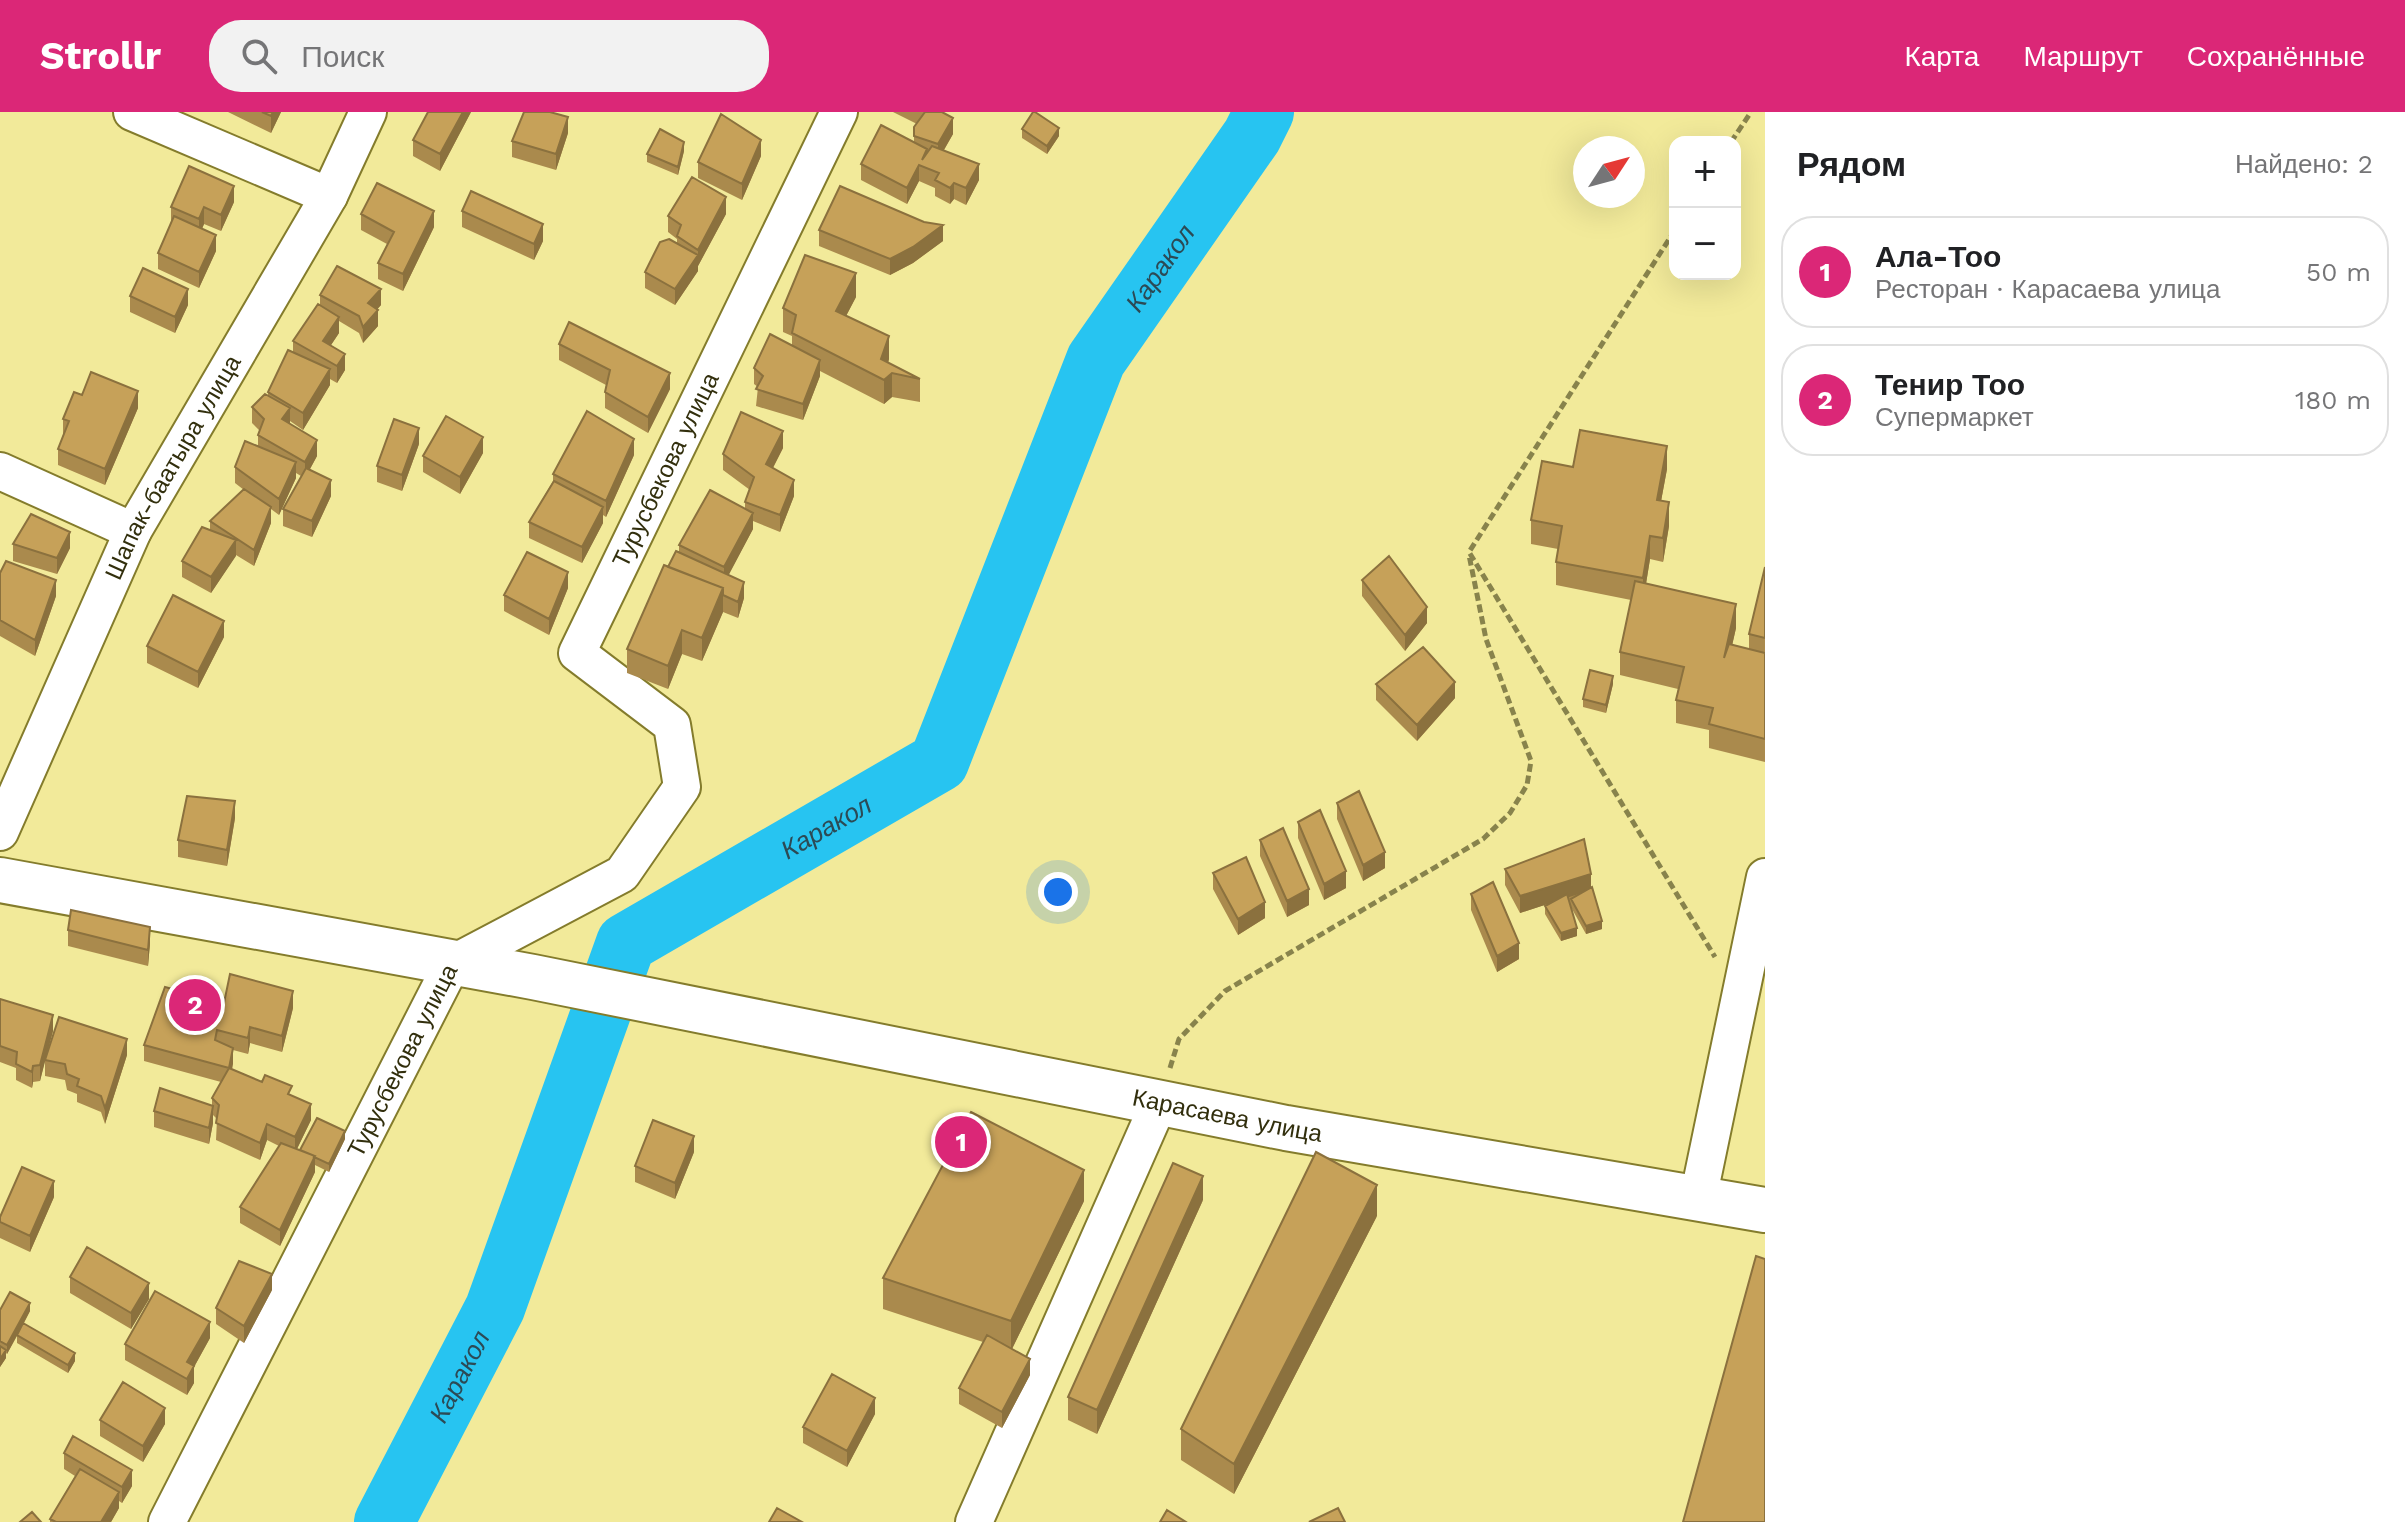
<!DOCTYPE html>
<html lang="ru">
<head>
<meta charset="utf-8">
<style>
	:root { --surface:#fff; --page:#f2f2f2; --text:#202124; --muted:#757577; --line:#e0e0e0; --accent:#db2777 }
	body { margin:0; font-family:"Work Sans",sans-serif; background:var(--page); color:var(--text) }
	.controls { position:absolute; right:24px; top:24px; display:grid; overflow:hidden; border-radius:16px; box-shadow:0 8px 32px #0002 }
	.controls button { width:72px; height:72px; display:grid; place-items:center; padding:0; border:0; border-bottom:2px solid var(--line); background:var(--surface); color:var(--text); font:40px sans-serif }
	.compass { position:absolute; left:1573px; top:24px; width:72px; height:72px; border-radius:50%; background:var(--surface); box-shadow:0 8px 32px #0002; rotate:54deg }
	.you { position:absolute; left:1058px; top:780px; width:28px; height:28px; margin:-20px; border:6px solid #fff; border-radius:50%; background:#1a73e8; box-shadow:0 0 0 12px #1a73e833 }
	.badge { display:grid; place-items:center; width:52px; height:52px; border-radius:50%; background:var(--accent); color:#fff; font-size:26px; font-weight:700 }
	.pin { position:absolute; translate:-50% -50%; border:4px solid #fff; box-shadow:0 2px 8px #0006 }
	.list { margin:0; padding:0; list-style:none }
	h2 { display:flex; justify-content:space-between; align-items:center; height:104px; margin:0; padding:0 32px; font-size:34px }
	h2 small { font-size:26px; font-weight:400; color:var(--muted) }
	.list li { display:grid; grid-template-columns:52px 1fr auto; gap:24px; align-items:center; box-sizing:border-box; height:112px; margin:0 16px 16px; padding:0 16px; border:2px solid var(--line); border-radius:32px }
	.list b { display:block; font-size:30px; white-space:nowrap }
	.list p { margin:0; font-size:26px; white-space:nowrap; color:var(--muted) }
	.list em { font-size:26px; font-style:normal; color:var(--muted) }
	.icon { flex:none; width:44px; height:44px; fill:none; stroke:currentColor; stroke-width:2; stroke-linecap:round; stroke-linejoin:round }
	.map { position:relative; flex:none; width:1765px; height:1410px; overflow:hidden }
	header { display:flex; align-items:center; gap:48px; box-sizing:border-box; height:112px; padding:0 40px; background:var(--accent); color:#fff }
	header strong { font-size:38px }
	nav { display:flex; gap:44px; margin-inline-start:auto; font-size:28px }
	.search { width:560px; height:72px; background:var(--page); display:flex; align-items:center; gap:20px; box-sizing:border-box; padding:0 28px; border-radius:32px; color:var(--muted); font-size:30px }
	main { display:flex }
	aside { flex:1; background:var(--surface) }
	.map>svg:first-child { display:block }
</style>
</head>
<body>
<header>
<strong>Strollr</strong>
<div class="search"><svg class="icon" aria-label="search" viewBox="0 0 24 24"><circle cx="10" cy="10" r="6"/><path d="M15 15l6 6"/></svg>Поиск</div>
<nav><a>Карта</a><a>Маршрут</a><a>Сохранённые</a></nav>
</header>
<main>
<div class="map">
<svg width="1765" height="1410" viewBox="0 0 1765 1410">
	<rect width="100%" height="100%" fill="#f2ea9a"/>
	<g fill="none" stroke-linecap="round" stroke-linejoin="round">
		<path stroke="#27c4f1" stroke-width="60" id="s1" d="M384,1410L495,1196L626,831L939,650L1096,248L1252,24L1264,0"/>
		<defs>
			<g id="minor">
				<path d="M132,0L329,84"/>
				<path d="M0,359L133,419"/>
				<path id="s2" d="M0,720L133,419L329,84L368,0"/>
				<path d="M1698,1087L1765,765"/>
				<path id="s3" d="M167,1410L452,852L622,762L682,675L672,613L577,541L839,0"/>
				<path d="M974,1410L1159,991"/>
			</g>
			<g id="tertiary">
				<path id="s4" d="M0,768L533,865L1286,1016L1765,1098"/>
			</g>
		</defs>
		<use href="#minor" stroke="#847c2c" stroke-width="40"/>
		<use href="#tertiary" stroke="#847c2c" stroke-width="48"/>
		<path stroke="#88834c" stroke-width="5" stroke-dasharray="8 4" stroke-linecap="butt" d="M1731,30L1751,0
			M1675,118L1469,440L1715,845
			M1170,956L1179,927L1225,879L1483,727L1510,701L1527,673L1531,649L1486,527L1469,443"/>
		<use href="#minor" stroke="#fff" stroke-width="36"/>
		<use href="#tertiary" stroke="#fff" stroke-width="44"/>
	</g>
	<path fill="#aa8a4d" d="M228,0H281L271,21Z
		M471,0L440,59L413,44V28Z
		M893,0H942L953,22L944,38L979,68L966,93L954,87L950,92L935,84V76L919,69L907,92L861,68V52L914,31V15L917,12Z
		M1022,17L1059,24L1047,42L1022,26Z
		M568,21L556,58L512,45V29Z
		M684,39L678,63L647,50V42Z
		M761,44L742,88L698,66V50Z
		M234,90L221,119L204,112L202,117L216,139L199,176L158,157V141L171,111V95Z
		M462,99L543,129L534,148L462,115Z
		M361,102L434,115L403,179L378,167V151L387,132L361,118Z
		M726,102L698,154V159L675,193L645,176V160L677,132V127L668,120V104Z
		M924,110L943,129L913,151L890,163L819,134V118Z
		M320,183L381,193L377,197L378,214L363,231L359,221L339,209V221L331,233L345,258L337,271L330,267V273L303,318L290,309V312L317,344L310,357L331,384L312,425L283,414V397L301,364L296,361V366L279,403L271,397V411L254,454L236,443L211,481L182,465V449L210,418V409L244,378L235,371V355L258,334V323L260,319L252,311V295L268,284V280L293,240V229L320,194Z
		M130,184L188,193L175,221L130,200Z
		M856,185L846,204L889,247L888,251L920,267V290L892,285L884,292L820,259V264L803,308L756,294L758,275L754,272V256L792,234V224L783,220V196Z
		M559,232L670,277L648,321L605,296V280L606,273L559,248Z
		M82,283L138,296L105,373L58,353V337L63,323V307Z
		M419,332L402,379L377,370V354Z
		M783,336L773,356L794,384L780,420L753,409V417L728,463L744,486L738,506L723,500L702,549L682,542L668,577L627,561V537L668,455L679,440V433L745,397V390L750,378L723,358V342Z
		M483,341L460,382L423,360V344Z
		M634,343L606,405L603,403V411L582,451L529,426V410L553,369V362Z
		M1573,355L1667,357L1661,389L1669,414L1663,450L1650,447L1646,472L1736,516L1732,533L1749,537V522L1765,455V650L1709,636V618L1676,611V588L1678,577L1620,563V540L1631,488L1556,473V450L1558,437L1531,432V408Z
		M13,432L70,436L57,462L13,449Z
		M0,461L56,484L35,544L0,524Z
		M1362,468L1427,511L1405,539L1362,484Z
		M568,476L549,523L504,499V483Z
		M224,525L198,576L147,551V534Z
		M1376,572L1455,586L1417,629L1376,588Z
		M1613,572L1606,601L1583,595V587Z
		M1337,691L1385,756L1363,769L1337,707Z
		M235,706L227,754L178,745V728Z
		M1298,710L1346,776L1324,788L1298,726Z
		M1260,728L1309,793L1287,805L1260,744Z
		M1505,757L1591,776L1602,817L1586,822L1572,797L1577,824L1561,829L1545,802V794L1550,791L1520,801L1505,773Z
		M1213,761L1265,806L1238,823L1213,777Z
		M1471,782L1519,847L1497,860L1471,798Z
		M68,818L150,831L148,854L68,834Z
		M0,887L53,919L45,948L127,943L105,1012L101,1000L77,990V982L67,978L65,968L45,964V948L40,969L33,970L32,976L16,968V956L0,950Z
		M224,891L293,896L282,940L250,931L248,942L233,938L232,958L292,984L311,1008L297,1037L300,1038L345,1027L329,1060L315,1053V1060L280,1134L240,1111V1095L279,1034L267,1028L260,1048L216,1028L217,1007L213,1003V1011L209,1032L154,1015V999L212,994V986L221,970L144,949V933Z
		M694,1040L675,1087L635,1070V1054Z
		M54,1085L30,1140L0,1126V1105Z
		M1203,1088L1097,1322L1068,1308V1285Z
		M1084,1089L1012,1237L1030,1263L1002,1316L959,1292V1276L983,1230L883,1197V1166Z
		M1377,1104L1234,1382L1181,1348V1317Z
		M70,1165L149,1187L131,1217L70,1181Z
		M272,1178L244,1231L216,1212V1196Z
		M0,1198L30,1199L24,1211L75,1249L68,1261L17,1231V1224L7,1242L6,1241V1246L0,1255Z
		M210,1226L194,1255V1271L187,1283L125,1248V1232Z
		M875,1302L847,1355L803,1331V1315Z
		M100,1308L165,1312L143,1350L100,1324Z
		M64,1341L132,1374L122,1391L119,1389V1396L111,1410H50V1407L75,1364L64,1357Z"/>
	<path fill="#8b713e" d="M273,0H281L271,21V4Z
		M463,0H471L440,59V42Z
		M568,5V21L556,58V42Z
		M953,6V22L938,48V32Z
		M1059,16V24L1047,42V34Z
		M761,28V44L742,88V72Z
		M684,30V39L678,63V55Z
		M979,52V68L966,93V76Z
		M919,53V69L907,92V76Z
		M954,71V87L950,92V76Z
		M234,74V90L221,119V103Z
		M726,85V102L698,154V159L675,193V177L698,143V138Z
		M204,95V112L199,123V107Z
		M434,99V115L403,179V162Z
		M543,112V129L534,148V132Z
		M943,113V129L913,151L890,163V147Z
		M216,123V139L199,176V160Z
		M856,161V185L836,223V199Z
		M188,177V193L175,221V205Z
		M381,177V193L368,208V191Z
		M378,198V214L363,231V215Z
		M339,205V221L323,245V229Z
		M889,224V247L883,268L881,247Z
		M345,242V258L337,271V254Z
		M820,248V264L803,308V292Z
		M330,257V273L303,318V301Z
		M670,261V277L648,321V305Z
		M892,261V285L884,292V268Z
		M138,279V296L105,373V357Z
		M290,296V312L282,307Z
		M419,316V332L402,379V363Z
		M783,319V336L766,369V352Z
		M483,325V341L460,382V365Z
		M634,327V343L606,405V389Z
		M317,328V344L305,366V350Z
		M1667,334V357L1657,411V388Z
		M296,350V366L279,403V387Z
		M331,368V384L312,425V409Z
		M794,368V384L780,420V403Z
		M1669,390V414L1663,450V426Z
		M271,395V411L254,454V438Z
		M603,395V411L582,451V435Z
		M753,401V417L724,472V455Z
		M70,420V436L57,462V446Z
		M1650,424V447L1643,490V466Z
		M236,428V444L211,481V465Z
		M568,460V476L549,523V507Z
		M56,468V484L35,544V528Z
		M744,470V486L738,506V490Z
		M723,476V500L702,549V526Z
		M1736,492V516L1724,570V546Z
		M1427,495V511L1405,539V523Z
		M224,509V525L198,576V560Z
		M682,518V542L668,577V554Z
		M1613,564V572L1606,601V593Z
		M1455,570V586L1417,629V613Z
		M235,689V706L227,754V738Z
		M1385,740V756L1363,769V753Z
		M1346,759V776L1324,788V772Z
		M1591,762V778L1520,801V784Z
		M1309,777V793L1287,805V789Z
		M1265,790V806L1238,823V807Z
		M1602,809V817L1586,822V814Z
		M150,815V831L148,854V838Z
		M1577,816V824L1561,829V821Z
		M1519,831V847L1497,860V844Z
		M293,879V896L282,940V924Z
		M53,903V919L40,969V953Z
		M250,915V931L248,942V926Z
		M127,927V943L105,1012V996Z
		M233,936V952L229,973V956Z
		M33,954V970L32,976V960Z
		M311,992V1008L295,1041V1025Z
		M213,994V1011L209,1032V1016Z
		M267,1012V1028L260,1048V1031Z
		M345,1019V1027L329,1060V1052Z
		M694,1024V1040L675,1087V1071Z
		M315,1044V1060L280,1134V1118Z
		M1084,1058V1089L1011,1239V1209Z
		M1203,1064V1088L1097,1322V1298Z
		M54,1069V1085L30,1140V1124Z
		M1377,1073V1104L1234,1382V1352Z
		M272,1162V1178L244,1231V1214Z
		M149,1171V1187L131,1217V1201Z
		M30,1191V1199L7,1242V1233Z
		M210,1210V1226L194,1255V1271L187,1283V1250Z
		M6,1238V1246L0,1255V1247Z
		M75,1241V1249L68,1261V1253Z
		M1030,1247V1263L1002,1316V1300Z
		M875,1286V1302L847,1355V1339Z
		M165,1296V1312L143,1350V1334Z
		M132,1358V1374L122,1391V1375Z
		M119,1380V1396L111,1410H101Z"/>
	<path fill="#c6a159" stroke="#8b713e" stroke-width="2" d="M262,0H273L271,4Z
		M428,0H463L440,42L413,28Z
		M524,0H550L568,5L556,42L512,29Z
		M925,0H942L953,6L938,32L914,24V15Z
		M1033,0H1035L1059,16L1047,34L1022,17Z
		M721,2L761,28L742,72L698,50Z
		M881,13L927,37L922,48L932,34L979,52L966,76L954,71L950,76L935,68L939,61L919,53L907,76L861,52Z
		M660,17L684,30L678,55L647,42Z
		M189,54L234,74L221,103L204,95L199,107L171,95Z
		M692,65L726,85L698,138L677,124L681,113L668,104Z
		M377,71L434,99L403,162L378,151L394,120L361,102Z
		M840,74L924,110L943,113L913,135L890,147L819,118Z
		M471,79L543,112L534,132L462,99Z
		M174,104L216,123L199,160L158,141Z
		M669,127L698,143L675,177L645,160L660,130Z
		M805,143L856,161L836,199L889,224L881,247L920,267L892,261L884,268L792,221L796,203L783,196Z
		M337,154L381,177L368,191L378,198L363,215L359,204L320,183Z
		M143,156L188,177L175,205L130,184Z
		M318,192L339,205L323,229L345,242L337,254L293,229Z
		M569,210L670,261L648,305L605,280L610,258L559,232Z
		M770,222L820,248L803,292L756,277L763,264L754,256Z
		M288,238L330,257L303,301L268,280Z
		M91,260L138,279L105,357L58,337L69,309L63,307L74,280L82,283Z
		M265,282L290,296L282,307L317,328L305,350L258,323L264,307L252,295Z
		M587,299L634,327L606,389L553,362Z
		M741,300L783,319L766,352L794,368L780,403L745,390L754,365L723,342Z
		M446,304L483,325L460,365L423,344Z
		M394,307L419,316L402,363L377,354Z
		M1580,318L1667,334L1657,388L1669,390L1663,426L1650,424L1643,466L1556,450L1562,414L1531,408L1542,349L1573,355Z
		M245,329L296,350L279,387L235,355Z
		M306,356L331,368L312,409L283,397Z
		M554,369L603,395L582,435L529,410Z
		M244,377L271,395L254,438L210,409Z
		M710,378L753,401L724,455L679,433Z
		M31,402L70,420L57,446L13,432Z
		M202,415L236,428L211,465L182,449Z
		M676,439L744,470L738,490L723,483V476L668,455Z
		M527,440L568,460L549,507L504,483Z
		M1389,444L1427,495L1405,523L1362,468Z
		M6,449L56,468L35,528L0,508V461Z
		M664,453L723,476L702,526L682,518L668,554L627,537Z
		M1765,455V526L1749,522Z
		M1635,469L1736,492L1724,546L1729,532L1765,541V627L1709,612L1713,596L1676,588L1684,555L1620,540Z
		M173,483L224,509L198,560L147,534Z
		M1423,535L1455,570L1417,613L1376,572Z
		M1590,558L1613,564L1606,593L1583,587Z
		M1359,679L1385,740L1363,753L1337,691Z
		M187,684L235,689L227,738L178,728Z
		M1320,698L1346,759L1324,772L1298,710Z
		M1283,716L1309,777L1287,789L1260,728Z
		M1584,727L1591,762L1520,784L1505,757Z
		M1246,745L1265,790L1238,807L1213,761Z
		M1493,770L1519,831L1497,844L1471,782Z
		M1592,775L1602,809L1586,814L1571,787Z
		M1567,782L1577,816L1561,821L1545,794Z
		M71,798L150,815L148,838L68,818Z
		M230,862L293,879L282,924L250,915L248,926L217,918L215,928L233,936L229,956L144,933L165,875L224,891Z
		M0,887L53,903L40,953L33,954L32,960L16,952L17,940L0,934Z
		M59,905L127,927L105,996L101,984L77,974L79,967L67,962L65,952L45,948Z
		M229,956L262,970L265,963L292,974L288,982L311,992L295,1025L267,1012L260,1031L216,1011L219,993L212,986Z
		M160,976L213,994L209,1016L154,999Z
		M971,1000L1084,1058L1011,1209L883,1166Z
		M317,1006L345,1019L329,1052L314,1045L315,1044L300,1038Z
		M653,1008L694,1024L675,1071L635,1054Z
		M281,1031L315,1044L280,1118L240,1095Z
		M1316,1040L1377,1073L1234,1352L1181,1317Z
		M1173,1051L1203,1064L1097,1298L1068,1285Z
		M22,1055L54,1069L30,1124L0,1110V1105Z
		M87,1135L149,1171L131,1201L70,1165Z
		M1756,1144L1765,1147V1410H1683Z
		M239,1149L272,1162L244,1214L216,1196Z
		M155,1179L210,1210L187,1250L194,1254L187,1267L125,1232Z
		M10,1180L30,1191L7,1233L0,1229V1198Z
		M23,1211L75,1241L68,1253L17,1223Z
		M987,1223L1030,1247L1002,1300L959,1276Z
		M0,1234L6,1238L0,1247Z
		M832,1262L875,1286L847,1339L803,1315Z
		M123,1270L165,1296L143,1334L100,1308Z
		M73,1324L132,1358L122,1375L64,1341Z
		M80,1357L119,1380L101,1410H56L50,1407Z
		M777,1396L802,1410H769Z
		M1338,1396L1345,1410H1309Z
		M1167,1398L1186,1410H1160Z
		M32,1400L41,1410H20Z"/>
	<g text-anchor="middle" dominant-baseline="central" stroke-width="6" stroke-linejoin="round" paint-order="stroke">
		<g font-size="24" fill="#322f0d" stroke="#fff">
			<text stroke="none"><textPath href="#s2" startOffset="404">Шапак-баатыра улица</textPath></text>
			<text stroke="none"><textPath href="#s3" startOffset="1310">Турусбекова улица</textPath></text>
			<text stroke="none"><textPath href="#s3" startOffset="518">Турусбекова улица</textPath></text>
			<text stroke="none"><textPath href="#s4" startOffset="1250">Карасаева улица</textPath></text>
		</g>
		<g font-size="26" font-style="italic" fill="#2c4a55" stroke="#fff">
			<text stroke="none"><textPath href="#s1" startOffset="1534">Каракол</textPath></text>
			<text stroke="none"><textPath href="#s1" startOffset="860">Каракол</textPath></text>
			<text stroke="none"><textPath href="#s1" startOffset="164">Каракол</textPath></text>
		</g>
	</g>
</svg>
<div class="controls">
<button>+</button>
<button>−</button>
</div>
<svg class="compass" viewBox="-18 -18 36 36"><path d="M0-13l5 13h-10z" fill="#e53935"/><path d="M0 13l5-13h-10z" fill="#757577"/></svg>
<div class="you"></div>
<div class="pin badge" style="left:961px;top:1030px">1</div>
<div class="pin badge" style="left:195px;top:893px">2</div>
</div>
<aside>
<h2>Рядом<small>Найдено: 2</small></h2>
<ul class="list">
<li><span class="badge">1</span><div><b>Ала-Тоо</b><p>Ресторан · Карасаева улица</p></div><em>50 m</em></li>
<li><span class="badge">2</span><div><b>Тенир Тоо</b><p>Супермаркет</p></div><em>180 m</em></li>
</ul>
</aside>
</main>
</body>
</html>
